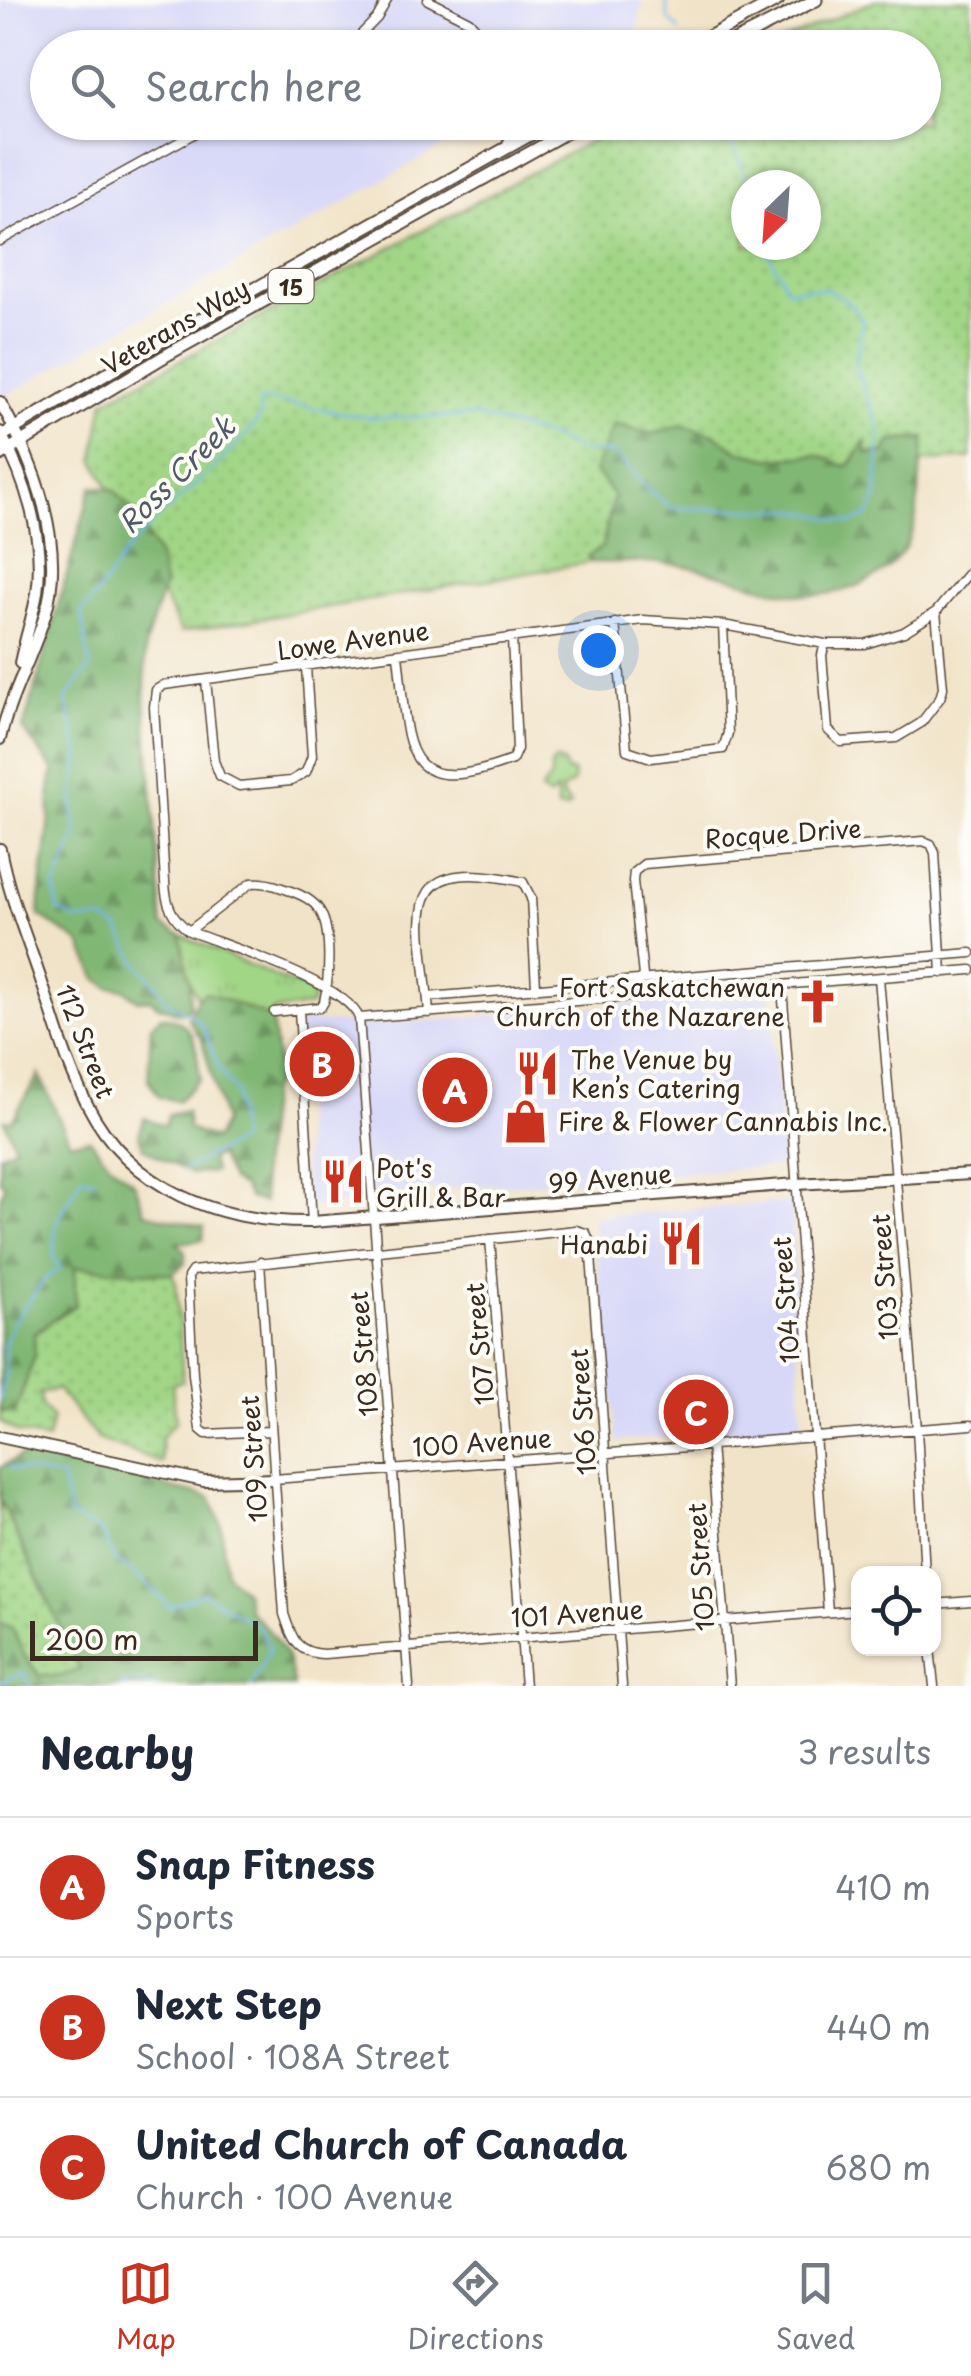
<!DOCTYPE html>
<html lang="en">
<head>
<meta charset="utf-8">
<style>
	:root { --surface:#fff; --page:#f6f6f7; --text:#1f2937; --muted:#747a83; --line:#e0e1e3; --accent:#c8321e }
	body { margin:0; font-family:"Playpen Sans",sans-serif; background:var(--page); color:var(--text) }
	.controls { position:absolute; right:30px; bottom:30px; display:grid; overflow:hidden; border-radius:20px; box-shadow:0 2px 8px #0004 }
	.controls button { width:90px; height:90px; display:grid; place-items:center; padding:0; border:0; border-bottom:2px solid var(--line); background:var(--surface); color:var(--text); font:50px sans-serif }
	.compass { position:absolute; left:731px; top:170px; width:90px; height:90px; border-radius:50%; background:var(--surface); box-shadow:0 2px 8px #0004; rotate:205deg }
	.scale { position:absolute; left:30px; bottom:25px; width:228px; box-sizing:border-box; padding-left:10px; border:5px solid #3b2a1e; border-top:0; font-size:28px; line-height:35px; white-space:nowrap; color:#3b2a1e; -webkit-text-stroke:8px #fdfcf7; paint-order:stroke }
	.you { position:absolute; left:598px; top:650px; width:35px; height:35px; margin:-25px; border:8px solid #fff; border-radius:50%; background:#1a73e8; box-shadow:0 0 0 15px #1a73e833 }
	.badge { display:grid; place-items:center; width:65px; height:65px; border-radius:50%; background:var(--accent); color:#fff; font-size:32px; font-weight:700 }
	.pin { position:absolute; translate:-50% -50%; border:5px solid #fff; box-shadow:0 2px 10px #0006 }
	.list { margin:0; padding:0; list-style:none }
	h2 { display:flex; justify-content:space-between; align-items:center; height:130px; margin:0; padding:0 40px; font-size:42px }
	h2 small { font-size:32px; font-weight:400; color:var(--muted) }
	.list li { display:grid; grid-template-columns:65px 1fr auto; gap:30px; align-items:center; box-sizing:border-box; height:140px; padding:0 40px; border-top:2px solid var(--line) }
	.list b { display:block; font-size:38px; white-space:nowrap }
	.list p { margin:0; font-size:32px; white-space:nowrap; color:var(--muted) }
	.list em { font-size:32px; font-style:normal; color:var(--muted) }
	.icon { flex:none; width:55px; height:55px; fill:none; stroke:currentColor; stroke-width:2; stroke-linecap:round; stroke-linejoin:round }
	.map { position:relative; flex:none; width:971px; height:1686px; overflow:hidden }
	.search { position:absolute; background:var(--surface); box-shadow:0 2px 8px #0004; left:30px; right:30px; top:30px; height:110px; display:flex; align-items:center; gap:25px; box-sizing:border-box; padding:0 35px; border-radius:55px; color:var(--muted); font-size:38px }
	.sheet { height:550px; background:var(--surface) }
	nav { display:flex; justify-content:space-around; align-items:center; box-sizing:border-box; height:140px; border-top:2px solid var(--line); background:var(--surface); font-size:28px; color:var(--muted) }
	nav a { display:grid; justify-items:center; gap:5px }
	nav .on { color:var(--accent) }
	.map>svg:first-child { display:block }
</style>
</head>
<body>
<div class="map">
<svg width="971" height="1686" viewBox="0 0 971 1686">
	<defs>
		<pattern id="grass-dots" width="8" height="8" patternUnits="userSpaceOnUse" patternTransform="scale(2.5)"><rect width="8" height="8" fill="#a2d687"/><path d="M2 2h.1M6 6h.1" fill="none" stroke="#8cb874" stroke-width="1.8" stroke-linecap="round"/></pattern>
		<pattern id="forest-firs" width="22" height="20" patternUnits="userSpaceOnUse" patternTransform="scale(2.5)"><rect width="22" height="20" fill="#81b774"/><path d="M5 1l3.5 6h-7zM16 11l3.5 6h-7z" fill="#6b955f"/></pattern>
		<pattern id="park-tufts" width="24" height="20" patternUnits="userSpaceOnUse" patternTransform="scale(2.5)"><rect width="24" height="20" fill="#a2d687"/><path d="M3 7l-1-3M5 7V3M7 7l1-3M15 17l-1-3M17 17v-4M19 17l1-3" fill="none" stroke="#8cb874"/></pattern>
	</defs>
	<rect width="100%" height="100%" fill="#fdfcf7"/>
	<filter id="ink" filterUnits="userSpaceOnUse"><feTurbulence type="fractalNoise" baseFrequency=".01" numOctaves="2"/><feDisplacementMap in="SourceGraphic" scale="20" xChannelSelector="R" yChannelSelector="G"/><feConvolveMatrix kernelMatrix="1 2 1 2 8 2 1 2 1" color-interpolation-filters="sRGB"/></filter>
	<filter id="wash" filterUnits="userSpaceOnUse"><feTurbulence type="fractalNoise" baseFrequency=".0048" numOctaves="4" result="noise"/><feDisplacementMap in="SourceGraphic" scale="40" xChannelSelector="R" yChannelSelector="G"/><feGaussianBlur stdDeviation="2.25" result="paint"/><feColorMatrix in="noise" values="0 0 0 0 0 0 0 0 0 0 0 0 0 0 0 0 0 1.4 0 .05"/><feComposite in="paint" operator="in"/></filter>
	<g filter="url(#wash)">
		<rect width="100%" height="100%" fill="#f1e3c7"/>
		<path fill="#d7d7f8" d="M0,0H643L635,36L615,47L48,48V122L483,123L0,399Z
			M769,994L784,1166L355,1195V1205L305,1206L300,1021L374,1025Z
			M791,1202L802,1425L617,1441L593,1216Z"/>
		<path fill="url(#grass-dots)" stroke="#6e8052" stroke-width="2.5" fill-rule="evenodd" d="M876,0H971V458L919,462L924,438L886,453H866L865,443L849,465L843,466L829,458L814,455L773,459L738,451L716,435L682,425L652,434L614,425V496L602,548L587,557L592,562L181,632L94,459L104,401L624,123L924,122V48L769,47ZM746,185H806V245H746Z
			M75,1267L172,1274L176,1282L183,1381L172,1384L176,1421L161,1438L162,1463L98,1439L57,1389L40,1393L41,1405L52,1418L47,1440L17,1432L0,1422V1411L15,1412L35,1355L34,1333L75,1305Z
			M0,1499L80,1670L58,1677L39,1675L24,1655L12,1628L0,1623Z"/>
		<path fill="url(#forest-firs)" stroke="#5e7049" stroke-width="2.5" d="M614,424L652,434L682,425L716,435L738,451L773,459L814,455L829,458L843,466L850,465L865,441L866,453H885L891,441L925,438C918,468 921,500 913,529C899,577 842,600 795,594C758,589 721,572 684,566C654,560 622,563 592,562L587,557L602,547L614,496L594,470Z
			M92,486L114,490L132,510L158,555L164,584L145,647V702L163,926L181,935L190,971V1007L180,1013L158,1006L150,999L138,1000L123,989L109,987L97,979L80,943L39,915C40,885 45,857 49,827C51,808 47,789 54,771L23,729Z
			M206,992L272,1018L279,1076L270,1092L261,1168L264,1202L249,1198L243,1187L231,1180L219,1155L211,1159L214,1172L191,1174L143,1148L139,1135L144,1118L165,1126L168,1115L186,1111L188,1129L215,1139L224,1122L202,1040L188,1019L198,997Z
			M161,1016C197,1021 196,1047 200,1079L178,1101L159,1097L148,1080L151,1026Z
			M39,1074L70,1142L90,1139L109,1163L135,1184L145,1213L204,1227L203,1240L177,1243L185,1251V1264L172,1274L75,1267V1305L34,1333L35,1355L15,1413L0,1411V1197L5,1185L0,1181V1154L15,1147L4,1120H12Z
			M26,1453L210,1497L221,1524L226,1573L245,1592L249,1610L273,1635L287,1657L294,1686H0V1623L12,1628L24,1655L39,1675L58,1677L80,1669L0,1499V1468Z"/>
		<path fill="url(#park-tufts)" stroke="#6e8052" stroke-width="2.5" d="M555,760L563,763L566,771L573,772L574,782L562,790L563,797L570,804L567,809L557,808V791L549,797L541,790L551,777V766Z
			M181,935L287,982L314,990L311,1006L273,1011L272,1018L206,992L198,997C186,982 185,954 181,935Z"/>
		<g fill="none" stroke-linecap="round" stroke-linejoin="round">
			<path stroke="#77b7eb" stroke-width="2.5" d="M666,0L668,18L679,30
				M723,122L749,185
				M185,1169L240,1140L235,1092L219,1068L202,1025L191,1015L165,1001L157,985L139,966L119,929L102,919L77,920L58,910L55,888L77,834L73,808L79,752L66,699L90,667L81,613C104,591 116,561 138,538C178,497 226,463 261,416L259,402L267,400L372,418L475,416L545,435L583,451L614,453L652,493L672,508L796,510L852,523L868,516L876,500L880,432L855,364L863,320C837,287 828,287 788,290L764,245
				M0,1400L6,1371L4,1347L12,1324L46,1278L61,1268L54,1259L56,1224L82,1176L95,1180
				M10,1468L62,1477L70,1516L102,1532L114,1560L134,1572L170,1607L203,1593L258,1626L270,1650L251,1686
				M0,1683L23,1672L30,1686
				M121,1686L135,1681L155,1686"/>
		</g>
	</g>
	<g filter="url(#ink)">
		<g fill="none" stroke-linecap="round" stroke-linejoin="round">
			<defs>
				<path id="street" d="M428,0L469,21L493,48
					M348,48L377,18L387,0
					M0,241L215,122
					M615,623L627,750L651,758L723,749L728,733L723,625
					M825,644L822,655L828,730L841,742L896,738L921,723L940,698L943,688L936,612
					M398,655C409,744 398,803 512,760L517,749L512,638
					M206,680L214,761L220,776L239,786L291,781L306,772L312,756L306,667
					M189,931L251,883C263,882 271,884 282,888C294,892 309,897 317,907C333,925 329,979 324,1002L321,1007L274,1012
					M879,978L917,1429L925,1574
					M782,986L828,1612
					M645,995L633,881L634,872L644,864L923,841L931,844L935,853L942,973
					M428,997L971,953
					M299,1010L312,1222
					M429,1013C422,918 392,853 523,882L531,898L536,987
					M359,1018L971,970
					M490,1239L525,1686
					M260,1262L284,1614C292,1638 296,1653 324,1654L858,1610
					M270,1431L206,1434L200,1429L193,1375L188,1277L192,1271L576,1230L586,1233L590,1242L622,1686
					M711,1445L730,1686
					M274,1479L971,1425
					M934,1604L971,1601
					M930,1648L934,1686
					M409,1686L359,1018C346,983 226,946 189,931C171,917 166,904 165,882L154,707L156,690L164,685L643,620L723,625L825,644H865L904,632L936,612L971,570"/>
				<path id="secondary" d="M0,402C34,462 67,545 45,615C32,658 10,695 0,739
					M0,432C26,480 45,538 37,593C33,616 25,639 20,663
					M0,849C9,897 29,943 44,989C57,1028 68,1068 87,1104C131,1191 220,1223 312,1222L797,1184L971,1174
					M0,1437L204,1481L274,1479"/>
				<path id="primary" d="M688,48L778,0
					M721,48L816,0
					M509,143L523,122
					M0,437L160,342L553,122
					M0,455L165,356L585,122"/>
			</defs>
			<use href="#street" stroke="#564637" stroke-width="11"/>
			<use href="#secondary" stroke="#564637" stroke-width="14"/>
			<use href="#primary" stroke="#564637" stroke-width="15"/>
			<use href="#street" stroke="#fff" stroke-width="8"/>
			<use href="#secondary" stroke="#fff" stroke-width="10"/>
			<use href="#primary" stroke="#fff" stroke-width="11"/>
		</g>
	</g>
	<defs>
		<symbol id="church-bare" viewBox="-9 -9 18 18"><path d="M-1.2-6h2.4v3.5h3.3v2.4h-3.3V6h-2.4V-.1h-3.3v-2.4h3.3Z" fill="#c8321e" stroke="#fdfcf7" stroke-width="2.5" paint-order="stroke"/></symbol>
		<symbol id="restaurant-bare" viewBox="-9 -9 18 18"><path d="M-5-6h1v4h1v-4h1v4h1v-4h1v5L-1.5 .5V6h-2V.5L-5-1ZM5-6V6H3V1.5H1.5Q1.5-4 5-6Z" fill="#c8321e" stroke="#fdfcf7" stroke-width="2.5" paint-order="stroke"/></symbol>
		<symbol id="shop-bare" viewBox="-9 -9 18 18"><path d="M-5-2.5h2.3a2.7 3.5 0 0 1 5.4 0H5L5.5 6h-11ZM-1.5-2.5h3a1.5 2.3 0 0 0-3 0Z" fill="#c8321e" stroke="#fdfcf7" stroke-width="2.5" paint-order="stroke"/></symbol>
	</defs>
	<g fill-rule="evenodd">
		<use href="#church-bare" x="786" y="970" width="63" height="63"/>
		<use href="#restaurant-bare" x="506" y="1042" width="63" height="63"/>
		<use href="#shop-bare" x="494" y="1090" width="63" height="63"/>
		<use href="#restaurant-bare" x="312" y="1150" width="63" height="63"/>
		<use href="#restaurant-bare" x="650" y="1212" width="63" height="63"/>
	</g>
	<g text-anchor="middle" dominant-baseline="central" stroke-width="8" stroke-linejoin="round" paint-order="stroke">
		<rect fill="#fdfcf7" stroke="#75695f" stroke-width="2.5" x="268.5" y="269" width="45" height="34" rx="8"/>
		<g font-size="22" font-weight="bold" fill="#3b2a1e">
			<text x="291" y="286">15</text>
		</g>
		<g font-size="25" fill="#3b2a1e" stroke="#fdfcf7">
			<text transform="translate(175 326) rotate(-30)">Veterans Way</text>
			<text transform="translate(353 640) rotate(-8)">Lowe Avenue</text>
			<text transform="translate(783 833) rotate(-4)">Rocque Drive</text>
			<text transform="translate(86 1041) rotate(69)">112 Street</text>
			<text transform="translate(610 1178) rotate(-5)">99 Avenue</text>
			<text transform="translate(884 1277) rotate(-94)">103 Street</text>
			<text transform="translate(785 1300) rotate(-94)">104 Street</text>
			<text transform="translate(479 1344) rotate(-95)">107 Street</text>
			<text transform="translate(363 1354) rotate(-95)">108 Street</text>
			<text transform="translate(582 1412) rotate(-94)">106 Street</text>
			<text transform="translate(482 1442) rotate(-4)">100 Avenue</text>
			<text transform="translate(253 1459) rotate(-94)">109 Street</text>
			<text transform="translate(700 1567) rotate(-94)">105 Street</text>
			<text transform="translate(577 1613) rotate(-4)">101 Avenue</text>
		</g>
		<g font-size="25" fill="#3b2a1e" stroke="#fdfcf7" text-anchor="start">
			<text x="785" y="987" text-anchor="end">Fort Saskatchewan<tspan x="785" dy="29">Church of the Nazarene</tspan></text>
			<text x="571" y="1059">The Venue by<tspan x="571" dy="29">Ken’s Catering</tspan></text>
			<text x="558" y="1121">Fire &amp; Flower Cannabis Inc.</text>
			<text x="376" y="1168">Pot's<tspan x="376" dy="29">Grill &amp; Bar</tspan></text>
			<text x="648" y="1244" text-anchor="end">Hanabi</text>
		</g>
		<g font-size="28" font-style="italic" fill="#505b66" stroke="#fdfcf7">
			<text transform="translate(176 474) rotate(-45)">Ross Creek</text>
		</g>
	</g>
</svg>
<div class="controls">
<button><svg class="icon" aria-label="locate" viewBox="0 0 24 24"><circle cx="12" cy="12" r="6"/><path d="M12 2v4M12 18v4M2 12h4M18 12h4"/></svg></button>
</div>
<svg class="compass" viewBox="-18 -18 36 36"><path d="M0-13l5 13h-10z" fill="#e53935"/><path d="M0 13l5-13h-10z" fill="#747a83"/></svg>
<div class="scale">200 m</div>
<div class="you"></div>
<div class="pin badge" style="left:455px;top:1090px">A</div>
<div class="pin badge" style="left:322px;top:1064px">B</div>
<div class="pin badge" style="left:696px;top:1412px">C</div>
<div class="search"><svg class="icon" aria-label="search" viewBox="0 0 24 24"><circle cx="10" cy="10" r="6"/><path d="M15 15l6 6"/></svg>Search here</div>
</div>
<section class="sheet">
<h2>Nearby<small>3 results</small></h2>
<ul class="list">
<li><span class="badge">A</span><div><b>Snap Fitness</b><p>Sports</p></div><em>410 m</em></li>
<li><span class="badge">B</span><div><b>Next Step</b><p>School · 108A Street</p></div><em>440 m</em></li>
<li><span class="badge">C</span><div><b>United Church of Canada</b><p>Church · 100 Avenue</p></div><em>680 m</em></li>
</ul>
</section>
<nav>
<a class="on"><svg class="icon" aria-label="map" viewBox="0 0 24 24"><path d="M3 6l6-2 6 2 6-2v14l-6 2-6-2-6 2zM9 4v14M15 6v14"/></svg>Map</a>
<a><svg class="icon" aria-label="directions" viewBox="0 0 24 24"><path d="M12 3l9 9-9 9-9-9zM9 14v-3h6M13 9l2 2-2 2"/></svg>Directions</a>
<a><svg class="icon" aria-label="saved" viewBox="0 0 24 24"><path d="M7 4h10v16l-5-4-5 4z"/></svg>Saved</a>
</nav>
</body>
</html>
